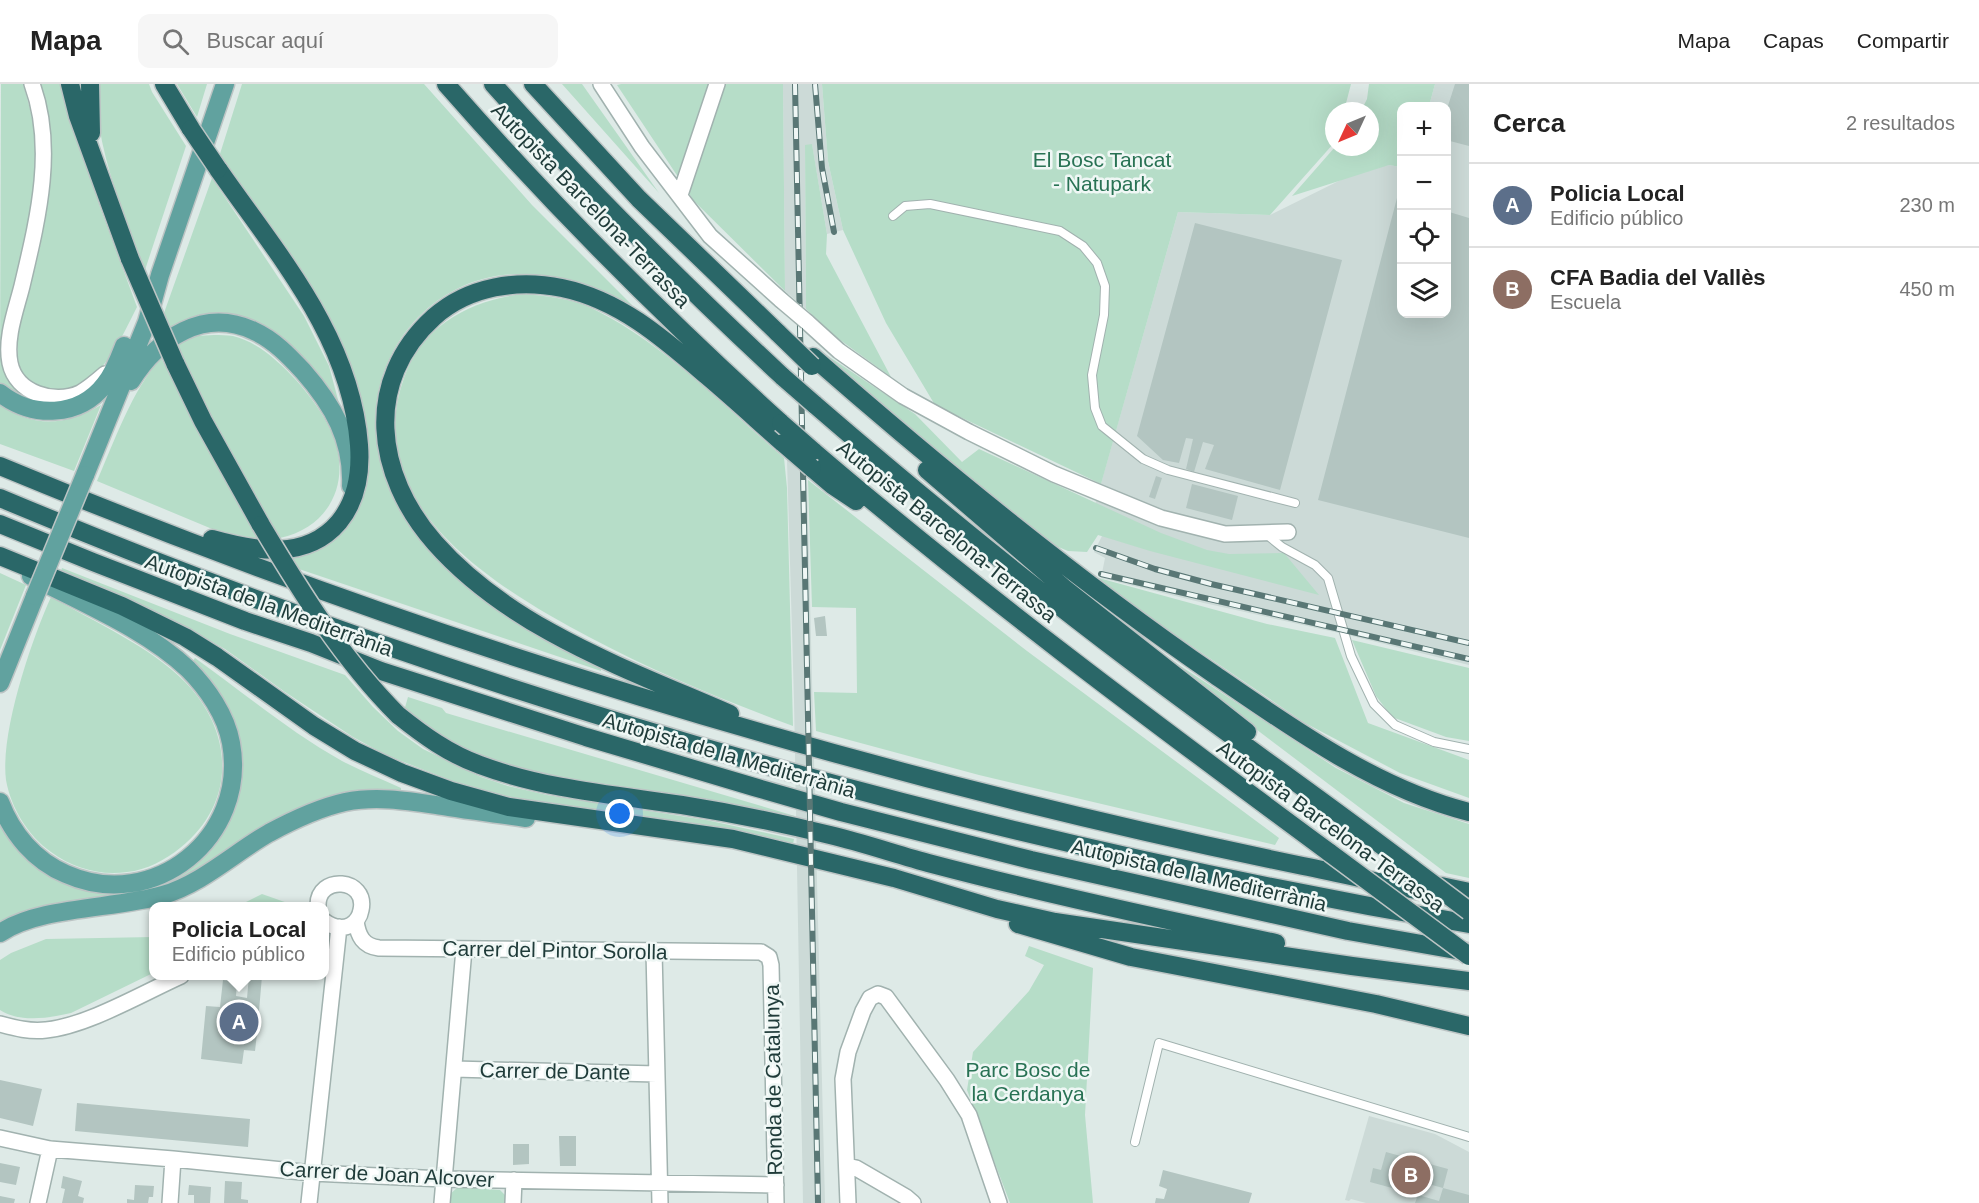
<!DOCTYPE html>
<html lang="es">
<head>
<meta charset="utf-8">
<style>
	:root { --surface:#fff; --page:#f6f6f6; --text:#222; --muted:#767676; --line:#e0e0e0; --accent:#825937 }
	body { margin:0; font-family:Arial,sans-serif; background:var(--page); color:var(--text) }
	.controls { position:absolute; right:18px; top:18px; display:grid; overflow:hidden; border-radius:12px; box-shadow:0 6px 24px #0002 }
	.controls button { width:54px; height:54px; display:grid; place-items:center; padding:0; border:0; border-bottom:2px solid var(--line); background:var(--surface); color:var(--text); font:30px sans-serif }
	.compass { position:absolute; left:1325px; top:18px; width:54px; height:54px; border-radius:50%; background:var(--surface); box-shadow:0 6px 24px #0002; rotate:226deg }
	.you { position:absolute; left:620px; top:730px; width:21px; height:21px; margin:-15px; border:4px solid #fff; border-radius:50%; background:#1a73e8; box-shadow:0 0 0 9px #1a73e833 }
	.badge { display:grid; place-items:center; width:39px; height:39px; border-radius:50%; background:var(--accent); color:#fff; font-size:20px; font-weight:700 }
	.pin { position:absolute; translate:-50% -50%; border:3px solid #fff; box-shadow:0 2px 6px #0006 }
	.popup { position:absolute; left:149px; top:818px; width:180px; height:78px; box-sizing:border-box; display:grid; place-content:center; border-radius:12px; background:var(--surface); filter:drop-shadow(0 2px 4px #0005); font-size:20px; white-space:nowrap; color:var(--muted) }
	.popup b { font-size:22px; color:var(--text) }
	.popup::after { content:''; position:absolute; left:50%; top:100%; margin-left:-12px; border:12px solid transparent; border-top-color:var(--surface) }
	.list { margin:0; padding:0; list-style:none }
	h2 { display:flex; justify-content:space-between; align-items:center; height:78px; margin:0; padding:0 24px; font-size:26px }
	h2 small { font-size:20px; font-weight:400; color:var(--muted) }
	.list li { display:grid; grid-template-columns:39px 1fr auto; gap:18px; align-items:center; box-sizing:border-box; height:84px; padding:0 24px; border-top:2px solid var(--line) }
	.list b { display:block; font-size:22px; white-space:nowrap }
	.list p { margin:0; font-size:20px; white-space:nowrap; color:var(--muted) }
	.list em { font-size:20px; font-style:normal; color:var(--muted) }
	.icon { flex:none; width:33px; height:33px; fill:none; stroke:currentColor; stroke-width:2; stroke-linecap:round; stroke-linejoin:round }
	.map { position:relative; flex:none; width:1469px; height:1119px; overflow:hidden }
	header { display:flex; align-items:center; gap:36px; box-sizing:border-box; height:84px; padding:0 30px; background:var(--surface); border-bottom:2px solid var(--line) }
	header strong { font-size:28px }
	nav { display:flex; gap:33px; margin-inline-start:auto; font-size:21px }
	.search { width:420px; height:54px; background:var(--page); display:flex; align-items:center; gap:15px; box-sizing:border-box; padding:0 21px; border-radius:12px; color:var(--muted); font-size:22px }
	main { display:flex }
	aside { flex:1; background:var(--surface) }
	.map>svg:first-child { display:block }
</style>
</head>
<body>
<header>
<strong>Mapa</strong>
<div class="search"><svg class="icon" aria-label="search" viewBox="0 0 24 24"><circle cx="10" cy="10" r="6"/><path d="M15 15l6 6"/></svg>Buscar aquí</div>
<nav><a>Mapa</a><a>Capas</a><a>Compartir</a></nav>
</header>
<main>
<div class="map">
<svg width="1469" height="1119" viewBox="0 0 1469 1119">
	<rect width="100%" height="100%" fill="#deeae7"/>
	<path fill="#ccdad7" d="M783,0H822L828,77L843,146L827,150L812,61H805L806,225L785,207Z
		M1435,0H1469V581L1348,551L1204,519L1101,494L1105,474L1094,468L1102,452L1094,424L1178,128L1270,131L1363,85L1389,81L1401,83L1402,230H1446V22H1429Z
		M787,376L807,394L825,1119H803L794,616Z
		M1369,1032L1435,1050L1469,1068V1119H1366L1351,1115L1349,1117L1345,1116Z"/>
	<path fill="#b6ddc8" d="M1,0H23C29,21 35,41 36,63C38,129 17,194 2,257L43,322L0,302Z
		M41,0H61L100,123L137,223C121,254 103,299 65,306C46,309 23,299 19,279C13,250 29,208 36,180C51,118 58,63 41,0Z
		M95,0H149L152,8L186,62L145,186C127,138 107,92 99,41C96,27 93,14 95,0Z
		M177,0H207L197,33Z
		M242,0H424L532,121L632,221L629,222C593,207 556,189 516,190C424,193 359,282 379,371C385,396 407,430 422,452C429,463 457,479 469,487C513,519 557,551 601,584V587L299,485L293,474C329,467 356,443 364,407C391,289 283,162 219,73Z
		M562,0H582L659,109Z
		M621,0H783L785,207L694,117L617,1Z
		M822,0H1351L1344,27H1334V59L1270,131L1178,128L1101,400L935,321L886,239L843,146L828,77Z
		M1369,0H1435L1429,22H1402L1401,83L1389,81L1292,112L1335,63H1370V27H1361L1367,15Z
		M812,60L827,150L826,170L891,293L836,253L806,225L805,61Z
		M212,94L304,232L329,282L341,327L266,245H171L164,229Z
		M523,210C545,212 567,214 587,222C658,254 725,323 784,374L787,404L793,642C723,616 655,588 589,553C495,503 359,421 404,294C422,241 471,216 523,210Z
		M214,251C220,251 227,251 233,252C258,258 279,278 296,296C310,312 323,329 332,349C352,396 331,443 280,454L219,350L177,260L196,252Z
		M825,270L915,330L962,378L979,365L1161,449L1207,466L1229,470L1284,469L1319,511L1150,467L1098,451L1087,468L1068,467L1056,462L931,365Z
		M161,274L258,455L217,447L97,397C115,356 131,308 161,274Z
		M0,321C34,344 66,342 101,321L74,387L0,360Z
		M808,396L1027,567L1279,754L1275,761L979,691L816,647L814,608L857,609L856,524L812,523Z
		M62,484L230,550L345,591L373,623L398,647L423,665L481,693L508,702L547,711L706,736L794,755L793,760L696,741L491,710L460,700L386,671L353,653L285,608L225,565L179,540L60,490Z
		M0,489L26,501L0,566Z
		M1095,493L1267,540L1335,554L1368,639L1469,676V714L1400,689L1305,639L1171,548Z
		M51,513C93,537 151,563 185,598C234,648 237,719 180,764C165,776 147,786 127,788C100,792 73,784 51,768C28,752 11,724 6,696C0,649 31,557 51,513Z
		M1352,556L1469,584V657L1446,653L1392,633L1376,612Z
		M1150,562L1336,684L1404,719L1469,740V794L1446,789L1149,564Z
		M195,574C244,609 290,648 342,677C361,687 381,695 401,704V708L316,718L286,730L193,790L159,805L19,831L0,838V734L11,753L105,808L213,760L226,743L233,728L238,707L231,633L220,609L192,578Z
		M408,613L442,624L446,629L795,732V738L533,691L464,667L404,627Z
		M262,810L296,822H238Z
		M153,853V889L71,929C49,934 20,939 0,926V876L11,869L46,855Z
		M1029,862L1093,884L1085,1031L1093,1119H1010L967,1006L973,968L1029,907L1044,881L1025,872Z
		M458,1103L500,1106L505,1111V1119H448L449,1111Z"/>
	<path fill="#b3c5c1" d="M1455,0H1469V62L1446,56V28Z
		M1397,114L1402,115V230H1446V127L1469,134V454L1318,416Z
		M1195,139L1342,176L1280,406L1205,385L1214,361L1203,358L1194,388L1186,385L1193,355L1186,354L1179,379L1163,376L1137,352Z
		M1156,392L1162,394L1155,415L1149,413Z
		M1192,400L1238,412L1232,436L1186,424Z
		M825,532L827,552H816L814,534Z
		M249,892H262L259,927L246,926L244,940L258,941L255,967L244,966L242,980L201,975L206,922L220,923L223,896L237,898L236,912L247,914Z
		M0,996L42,1005L33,1042L0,1034Z
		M77,1019L250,1035L248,1063L75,1047Z
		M559,1052H576V1082H560Z
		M513,1060H529V1080L513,1081Z
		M1386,1068L1448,1085L1443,1104L1421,1098L1418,1111L1370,1098L1373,1084L1381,1086Z
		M0,1079L20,1083L16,1101L0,1098Z
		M1163,1086L1252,1109L1249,1119H1155L1156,1114L1164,1115L1167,1105L1159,1102Z
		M63,1092L82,1097L78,1112L84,1114L83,1119H62L65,1105L61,1104Z
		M225,1097L242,1098L241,1115L248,1116V1119H224Z
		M135,1101L154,1102L153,1113H149L148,1119H127V1115L134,1116Z
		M189,1101L211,1103L210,1119H194V1111H188Z
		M1443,1104L1469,1111V1119H1415L1418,1111L1439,1117Z
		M0,1112L15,1115L14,1119H0Z"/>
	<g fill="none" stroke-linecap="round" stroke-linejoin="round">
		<defs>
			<path id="lane" d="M893,132L905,122L930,120L1060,147L1083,162L1097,179L1105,202L1104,231L1092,291L1095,324L1102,342L1143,375L1168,386L1295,419
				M1266,450L1282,463L1315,481L1328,494L1351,572L1374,620L1395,641L1434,658L1469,665
				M1135,1058L1159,959L1469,1053"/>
			<path id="street" d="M32,0C56,65 37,138 22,202C16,226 5,254 10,279C16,309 54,321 80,309C89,304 97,297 105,290
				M601,0L642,63L710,152L781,216
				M680,111L717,0
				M807,238L839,267L903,312L969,348L1054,390L1161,434L1225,450L1288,448
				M318,822C317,790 368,794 361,826C360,832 356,838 351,841C342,846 332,843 324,837
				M356,837C358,852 363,862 379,864L761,868L769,873L771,881L776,1119
				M654,867L660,1119
				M0,940C15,944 30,948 46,946C87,942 143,909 181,892
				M454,985L657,990
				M0,1054L50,1065L173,1075L312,1089L444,1095L776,1101
				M847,1082L856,1084L906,1113L913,1119
				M38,1119L50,1065
				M170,1119L173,1075
				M309,1119L339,843
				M442,1119L464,865
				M513,1119L514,1096
				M848,1119L843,995L848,968L863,927L870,914L878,910L886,913L947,996L969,1031L999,1119"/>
			<path id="primary" d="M131,297C158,254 204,223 254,247C274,256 289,272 303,287C333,321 353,356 351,402
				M0,309C32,334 79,334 105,300C114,289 119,275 124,262
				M85,391L147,238L160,191L225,0
				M0,599L35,512
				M0,718C12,750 35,777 66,790C154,829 248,753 231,659C226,631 207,604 188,585C146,545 82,519 31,492
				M0,849C40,822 116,825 163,811C203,799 234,769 269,749C293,736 318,724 345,718C380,711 414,718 449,723C475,727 500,730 526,734"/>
			<path id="highway" d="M70,0L78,32L130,175
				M90,0L91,49
				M164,0L191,45
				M446,0C551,120 663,232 781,339
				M493,0C585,103 682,199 783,293
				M533,0L639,115L778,249
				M813,273C942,386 1074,494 1215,591C1292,644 1377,705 1469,728
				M175,279L203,337L261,441
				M814,320C917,409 1022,495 1131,577C1224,648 1320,714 1413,785
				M813,367C979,509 1154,639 1330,769
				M0,382C421,557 856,690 1303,782C1353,792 1402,804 1452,813
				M812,384L832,401L856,417
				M927,386L1064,504L1247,648
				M0,414C472,612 965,753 1469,840
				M0,440L93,478L245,537L311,559L381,587L586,653L754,703L841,728L1031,776L1348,847L1467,868
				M212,455C255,467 306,477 339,438C357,416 361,388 359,361C351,253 277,170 218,85
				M0,472L122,522L185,553L217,573L314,642L355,667L402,689L451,707L509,723L733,755L894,794L997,825L1055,838L1352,882L1469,897
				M730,630C627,585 511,545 435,459C375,391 363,297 434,233C469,202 517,195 562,204C620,216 664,255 707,292C733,314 758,337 783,359
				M398,631C423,651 449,670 480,681C544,705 615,711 682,721C732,729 781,739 830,751C864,759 898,771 932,780C1046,810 1161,835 1276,859
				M1441,802L1469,808
				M1018,840L1131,873L1376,920L1469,942"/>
		</defs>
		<use href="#lane" stroke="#a1b2af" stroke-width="10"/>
		<use href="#street" stroke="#a1b2af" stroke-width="18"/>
		<use href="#primary" stroke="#bcc4c4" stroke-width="21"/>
		<use href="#highway" stroke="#bcc4c4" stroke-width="21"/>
		<use href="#lane" stroke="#fff" stroke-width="8"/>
		<use href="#street" stroke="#fff" stroke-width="15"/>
		<use href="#primary" stroke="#61a29f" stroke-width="18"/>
		<use href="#highway" stroke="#2a6768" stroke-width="18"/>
		<defs>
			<path id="rail" d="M795,0L818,1119
				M815,0L822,84L834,148
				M1096,464L1155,485L1211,500L1469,559
				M1101,490L1469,575"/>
		</defs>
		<use href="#rail" stroke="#597775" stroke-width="6"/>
		<use href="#rail" stroke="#eff7f5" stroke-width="4" stroke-dasharray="11" stroke-linecap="butt"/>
		<defs>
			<path id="street-bridge" d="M781,216L807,238"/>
			<path id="primary-bridge" d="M35,512L85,391"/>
			<path id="highway-bridge" d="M191,45L218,85
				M130,175L175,279
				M778,249L812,282
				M783,293L814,320
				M781,339L813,367
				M783,359L812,384
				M261,441C301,508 342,575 398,631
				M1330,769L1469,872
				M1413,785L1469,827"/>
		</defs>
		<use href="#street-bridge" stroke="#a1b2af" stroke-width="18" stroke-linecap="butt"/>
		<use href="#primary-bridge" stroke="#bcc4c4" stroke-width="21" stroke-linecap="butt"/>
		<use href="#highway-bridge" stroke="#bcc4c4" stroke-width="21" stroke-linecap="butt"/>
		<use href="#street-bridge" stroke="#fff" stroke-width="15"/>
		<use href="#primary-bridge" stroke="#61a29f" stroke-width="18"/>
		<use href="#highway-bridge" stroke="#2a6768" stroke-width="18"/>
	</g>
	<g text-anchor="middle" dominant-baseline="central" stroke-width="5" stroke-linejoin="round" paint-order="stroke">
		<g font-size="21" fill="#287254" stroke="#eff7f5">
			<text x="1102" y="75">El Bosc Tancat<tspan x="1102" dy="24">- Natupark</tspan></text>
			<text x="1028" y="985">Parc Bosc de<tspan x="1028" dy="24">la Cerdanya</tspan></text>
		</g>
		<g font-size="21" fill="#1f3b39" stroke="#eff7f5">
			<text transform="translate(591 121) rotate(46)">Autopista Barcelona-Terrassa</text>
			<text transform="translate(947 447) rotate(39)">Autopista Barcelona-Terrassa</text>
			<text transform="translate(269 521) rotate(20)">Autopista de la Mediterrània</text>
			<text transform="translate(729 671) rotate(16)">Autopista de la Mediterrània</text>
			<text transform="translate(1331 742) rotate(36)">Autopista Barcelona-Terrassa</text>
			<text transform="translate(1199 791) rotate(13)">Autopista de la Mediterrània</text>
			<text transform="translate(555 866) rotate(1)">Carrer del Pintor Sorolla</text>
			<text transform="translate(555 987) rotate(1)">Carrer de Dante</text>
			<text transform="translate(773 996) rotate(-91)">Ronda de Catalunya</text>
			<text transform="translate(387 1090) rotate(3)">Carrer de Joan Alcover</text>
		</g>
	</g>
</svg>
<div class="controls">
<button>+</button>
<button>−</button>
<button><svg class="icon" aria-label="locate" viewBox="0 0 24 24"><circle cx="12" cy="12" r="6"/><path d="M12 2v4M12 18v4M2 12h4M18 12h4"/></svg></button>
<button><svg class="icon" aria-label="layers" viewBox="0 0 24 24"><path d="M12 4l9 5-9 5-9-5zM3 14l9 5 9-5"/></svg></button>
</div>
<svg class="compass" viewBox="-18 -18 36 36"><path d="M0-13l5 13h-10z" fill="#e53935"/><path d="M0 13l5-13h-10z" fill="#767676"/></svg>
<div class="you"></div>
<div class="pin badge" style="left:239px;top:938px;background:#5c6f8a">A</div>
<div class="popup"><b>Policia Local</b>Edificio público</div>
<div class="pin badge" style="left:1411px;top:1091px;background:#8d6e63">B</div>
</div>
<aside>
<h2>Cerca<small>2 resultados</small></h2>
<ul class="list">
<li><span class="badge" style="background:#5c6f8a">A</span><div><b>Policia Local</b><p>Edificio público</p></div><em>230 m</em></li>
<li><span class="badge" style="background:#8d6e63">B</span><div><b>CFA Badia del Vallès</b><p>Escuela</p></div><em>450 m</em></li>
</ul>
</aside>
</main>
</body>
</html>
